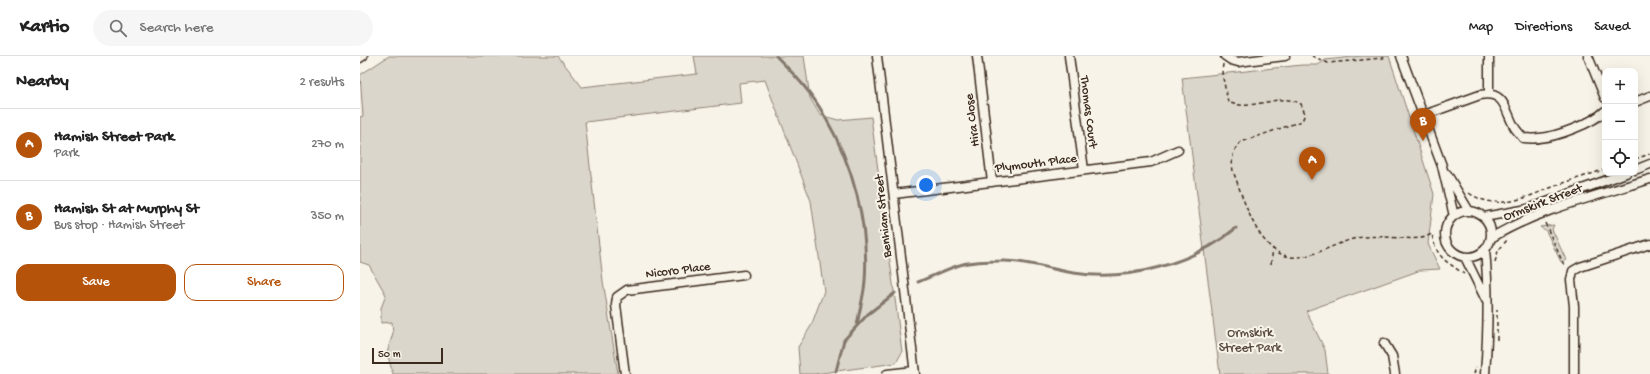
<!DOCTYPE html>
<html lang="en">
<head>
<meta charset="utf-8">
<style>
	:root { --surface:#fff; --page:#f6f6f6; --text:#222; --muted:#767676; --line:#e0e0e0; --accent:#b45309 }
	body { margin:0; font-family:"Gochi Hand",sans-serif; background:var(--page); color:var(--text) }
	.controls { position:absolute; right:12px; top:12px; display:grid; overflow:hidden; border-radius:8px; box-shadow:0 4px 16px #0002 }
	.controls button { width:36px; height:36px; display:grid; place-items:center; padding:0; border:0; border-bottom:1px solid var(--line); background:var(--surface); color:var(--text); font:20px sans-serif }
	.scale { position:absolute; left:12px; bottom:10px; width:71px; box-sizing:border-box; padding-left:4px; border:2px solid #3b2a1e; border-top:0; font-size:11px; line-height:14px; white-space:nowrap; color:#3b2a1e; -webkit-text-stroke:3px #f7f3e8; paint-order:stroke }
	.you { position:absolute; left:566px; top:129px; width:14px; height:14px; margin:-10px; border:3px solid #fff; border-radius:50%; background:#1a73e8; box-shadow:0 0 0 6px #1a73e833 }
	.badge { display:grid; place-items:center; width:26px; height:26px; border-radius:50%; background:var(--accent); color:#fff; font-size:13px; font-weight:700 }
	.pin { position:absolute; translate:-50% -33px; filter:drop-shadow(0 1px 2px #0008) }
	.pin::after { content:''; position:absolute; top:21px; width:14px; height:12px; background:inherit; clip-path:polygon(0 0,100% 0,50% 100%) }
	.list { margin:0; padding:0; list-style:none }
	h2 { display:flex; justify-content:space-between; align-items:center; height:52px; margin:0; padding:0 16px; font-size:17px }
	h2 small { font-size:13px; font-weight:400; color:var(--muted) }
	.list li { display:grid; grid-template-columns:26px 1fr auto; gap:12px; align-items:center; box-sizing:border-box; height:72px; padding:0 16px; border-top:1px solid var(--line) }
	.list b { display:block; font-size:15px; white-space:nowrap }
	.list p { margin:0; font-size:13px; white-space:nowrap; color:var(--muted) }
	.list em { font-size:13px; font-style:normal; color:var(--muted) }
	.actions { display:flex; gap:8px; padding:12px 16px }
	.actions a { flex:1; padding:9px 0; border:1px solid var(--accent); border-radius:12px; text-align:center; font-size:14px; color:var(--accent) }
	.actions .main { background:var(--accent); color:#fff }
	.icon { flex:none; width:22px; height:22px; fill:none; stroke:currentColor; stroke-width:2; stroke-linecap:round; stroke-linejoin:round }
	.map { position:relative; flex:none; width:1290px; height:318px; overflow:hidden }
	header { display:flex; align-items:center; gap:24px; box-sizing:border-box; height:56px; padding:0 20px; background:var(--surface); border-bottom:1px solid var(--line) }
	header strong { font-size:19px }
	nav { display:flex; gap:22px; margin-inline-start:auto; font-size:14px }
	.search { width:280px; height:36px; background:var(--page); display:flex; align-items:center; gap:10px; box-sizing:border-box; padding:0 14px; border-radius:22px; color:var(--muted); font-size:15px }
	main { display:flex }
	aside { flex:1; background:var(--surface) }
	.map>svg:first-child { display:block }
</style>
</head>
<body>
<header>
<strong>Kartio</strong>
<div class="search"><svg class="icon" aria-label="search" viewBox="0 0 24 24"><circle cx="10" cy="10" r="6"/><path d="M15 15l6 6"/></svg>Search here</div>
<nav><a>Map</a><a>Directions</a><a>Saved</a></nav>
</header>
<main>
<aside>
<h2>Nearby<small>2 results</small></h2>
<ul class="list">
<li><span class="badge">A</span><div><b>Hamish Street Park</b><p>Park</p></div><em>270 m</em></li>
<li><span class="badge">B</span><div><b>Hamish St at Murphy St</b><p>Bus stop · Hamish Street</p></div><em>350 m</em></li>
</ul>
<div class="actions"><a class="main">Save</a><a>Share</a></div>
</aside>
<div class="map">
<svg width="1290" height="318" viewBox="0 0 1290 318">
	<rect width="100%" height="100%" fill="#f7f3e8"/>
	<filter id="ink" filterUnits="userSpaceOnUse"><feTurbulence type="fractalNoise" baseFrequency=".025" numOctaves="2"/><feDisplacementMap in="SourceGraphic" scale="8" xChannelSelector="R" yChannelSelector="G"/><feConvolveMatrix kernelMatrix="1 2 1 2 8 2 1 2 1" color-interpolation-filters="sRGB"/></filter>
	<g filter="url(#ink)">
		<path fill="#dbd6cb" stroke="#8b8074" d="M29,0H198L222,31L337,18L334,0H444L450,42L460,59L478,64L511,61L542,296L536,307L454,318H440L438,291L451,270L464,235L451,145L405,24L379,27L381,47L225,66L243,225L258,318H33L27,297L33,277L32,266L21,267V252L26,239L9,209L0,206V61L3,60L0,19Z
			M1002,0H1029L1074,138L1068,188L1080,213L1061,214L946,255L965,294L968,318H860L822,22L942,9H958L965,4Z
			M1194,169L1192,173L1206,204L1201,206L1186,175L1180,171Z"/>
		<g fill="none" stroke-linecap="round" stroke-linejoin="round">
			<path stroke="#84786c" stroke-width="3" d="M416,0C434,18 452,37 464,59C493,108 509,168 505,225C504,240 499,255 497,270
				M558,226C573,220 588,212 603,208C615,205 630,205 642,205C665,204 692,214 714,217C767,226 835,207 876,172
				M476,315L484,284L508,258L535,237"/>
			<defs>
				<path id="street" d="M517,0L555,318
					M617,0L632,126
					M709,0L724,114
					M865,0L871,4L878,6L925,0
					M1041,0L1082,110L1094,160
					M1228,0L1245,42
					M0,2L3,0
					M1129,37V0
					M1275,46L1290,40
					M1064,59L1120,39C1146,34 1145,56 1155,72C1157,75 1160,78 1163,82C1168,82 1174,83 1179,82C1196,81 1233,67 1245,55
					M1275,114L1290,108
					M1087,118L1109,155
					M534,138L791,106L818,94
					M1085 178a23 23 0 1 1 46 0a23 23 0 1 1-46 0Z
					M1124,161L1168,153L1266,117
					M1131,182C1179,153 1237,140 1290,123
					M1125,194C1129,235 1128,277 1125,318
					M1105,201L1126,244
					M1024,287L1032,300L1035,318
					M265,318L256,249L257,241L267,234L384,219
					M527,318L554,315
					M1214,318V250L1211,224L1213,215L1220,211L1290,188"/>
			</defs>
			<use href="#street" stroke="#3b2a1e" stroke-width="11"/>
			<path stroke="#3b2a1e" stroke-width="1.5" stroke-dasharray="4 3" stroke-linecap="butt" d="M952,0L968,7L1023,2L1027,0
				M863,8L862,17L868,46C892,57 919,35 941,48L945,58L942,65L881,86C873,92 871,104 873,115C884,143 899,205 939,201C958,199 978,186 997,182C1018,178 1040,184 1061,182C1064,182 1069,179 1072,178C1076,202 1086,205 1104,218
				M1275,103L1290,98
				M1109,137C1135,155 1163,143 1190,132C1207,125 1227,120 1245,113
				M1185,167L1203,207L1207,210
				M1135,206L1138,195L1147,184
				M911,208L913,192
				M1137,284V254
				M1114,318L1116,311"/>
			<use href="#street" stroke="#f7f3e8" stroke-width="8"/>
		</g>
	</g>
	<g text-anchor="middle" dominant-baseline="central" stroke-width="4" stroke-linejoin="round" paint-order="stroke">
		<g font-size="13" fill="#3b2a1e" stroke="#f7f3e8">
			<text transform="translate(728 56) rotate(83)">Thomas Court</text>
			<text transform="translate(613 64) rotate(-97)">Hira Close</text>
			<text transform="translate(676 108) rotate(-7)">Plymouth Place</text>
			<text transform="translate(1183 147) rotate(-21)">Ormskirk Street</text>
			<text transform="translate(524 160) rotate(-96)">Benhiam Street</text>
			<text transform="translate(318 215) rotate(-7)">Nicoro Place</text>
		</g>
		<g font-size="13" fill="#5b4c41" stroke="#f7f3e8">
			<text x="890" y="277">Ormskirk<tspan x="890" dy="15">Street Park</tspan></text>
		</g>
	</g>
</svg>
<div class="controls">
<button>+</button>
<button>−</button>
<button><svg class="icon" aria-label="locate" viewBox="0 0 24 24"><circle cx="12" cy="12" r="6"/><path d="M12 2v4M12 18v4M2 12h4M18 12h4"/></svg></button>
</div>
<div class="scale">50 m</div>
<div class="you"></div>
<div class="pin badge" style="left:952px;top:124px">A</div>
<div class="pin badge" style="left:1063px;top:85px">B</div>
</div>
</main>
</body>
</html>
